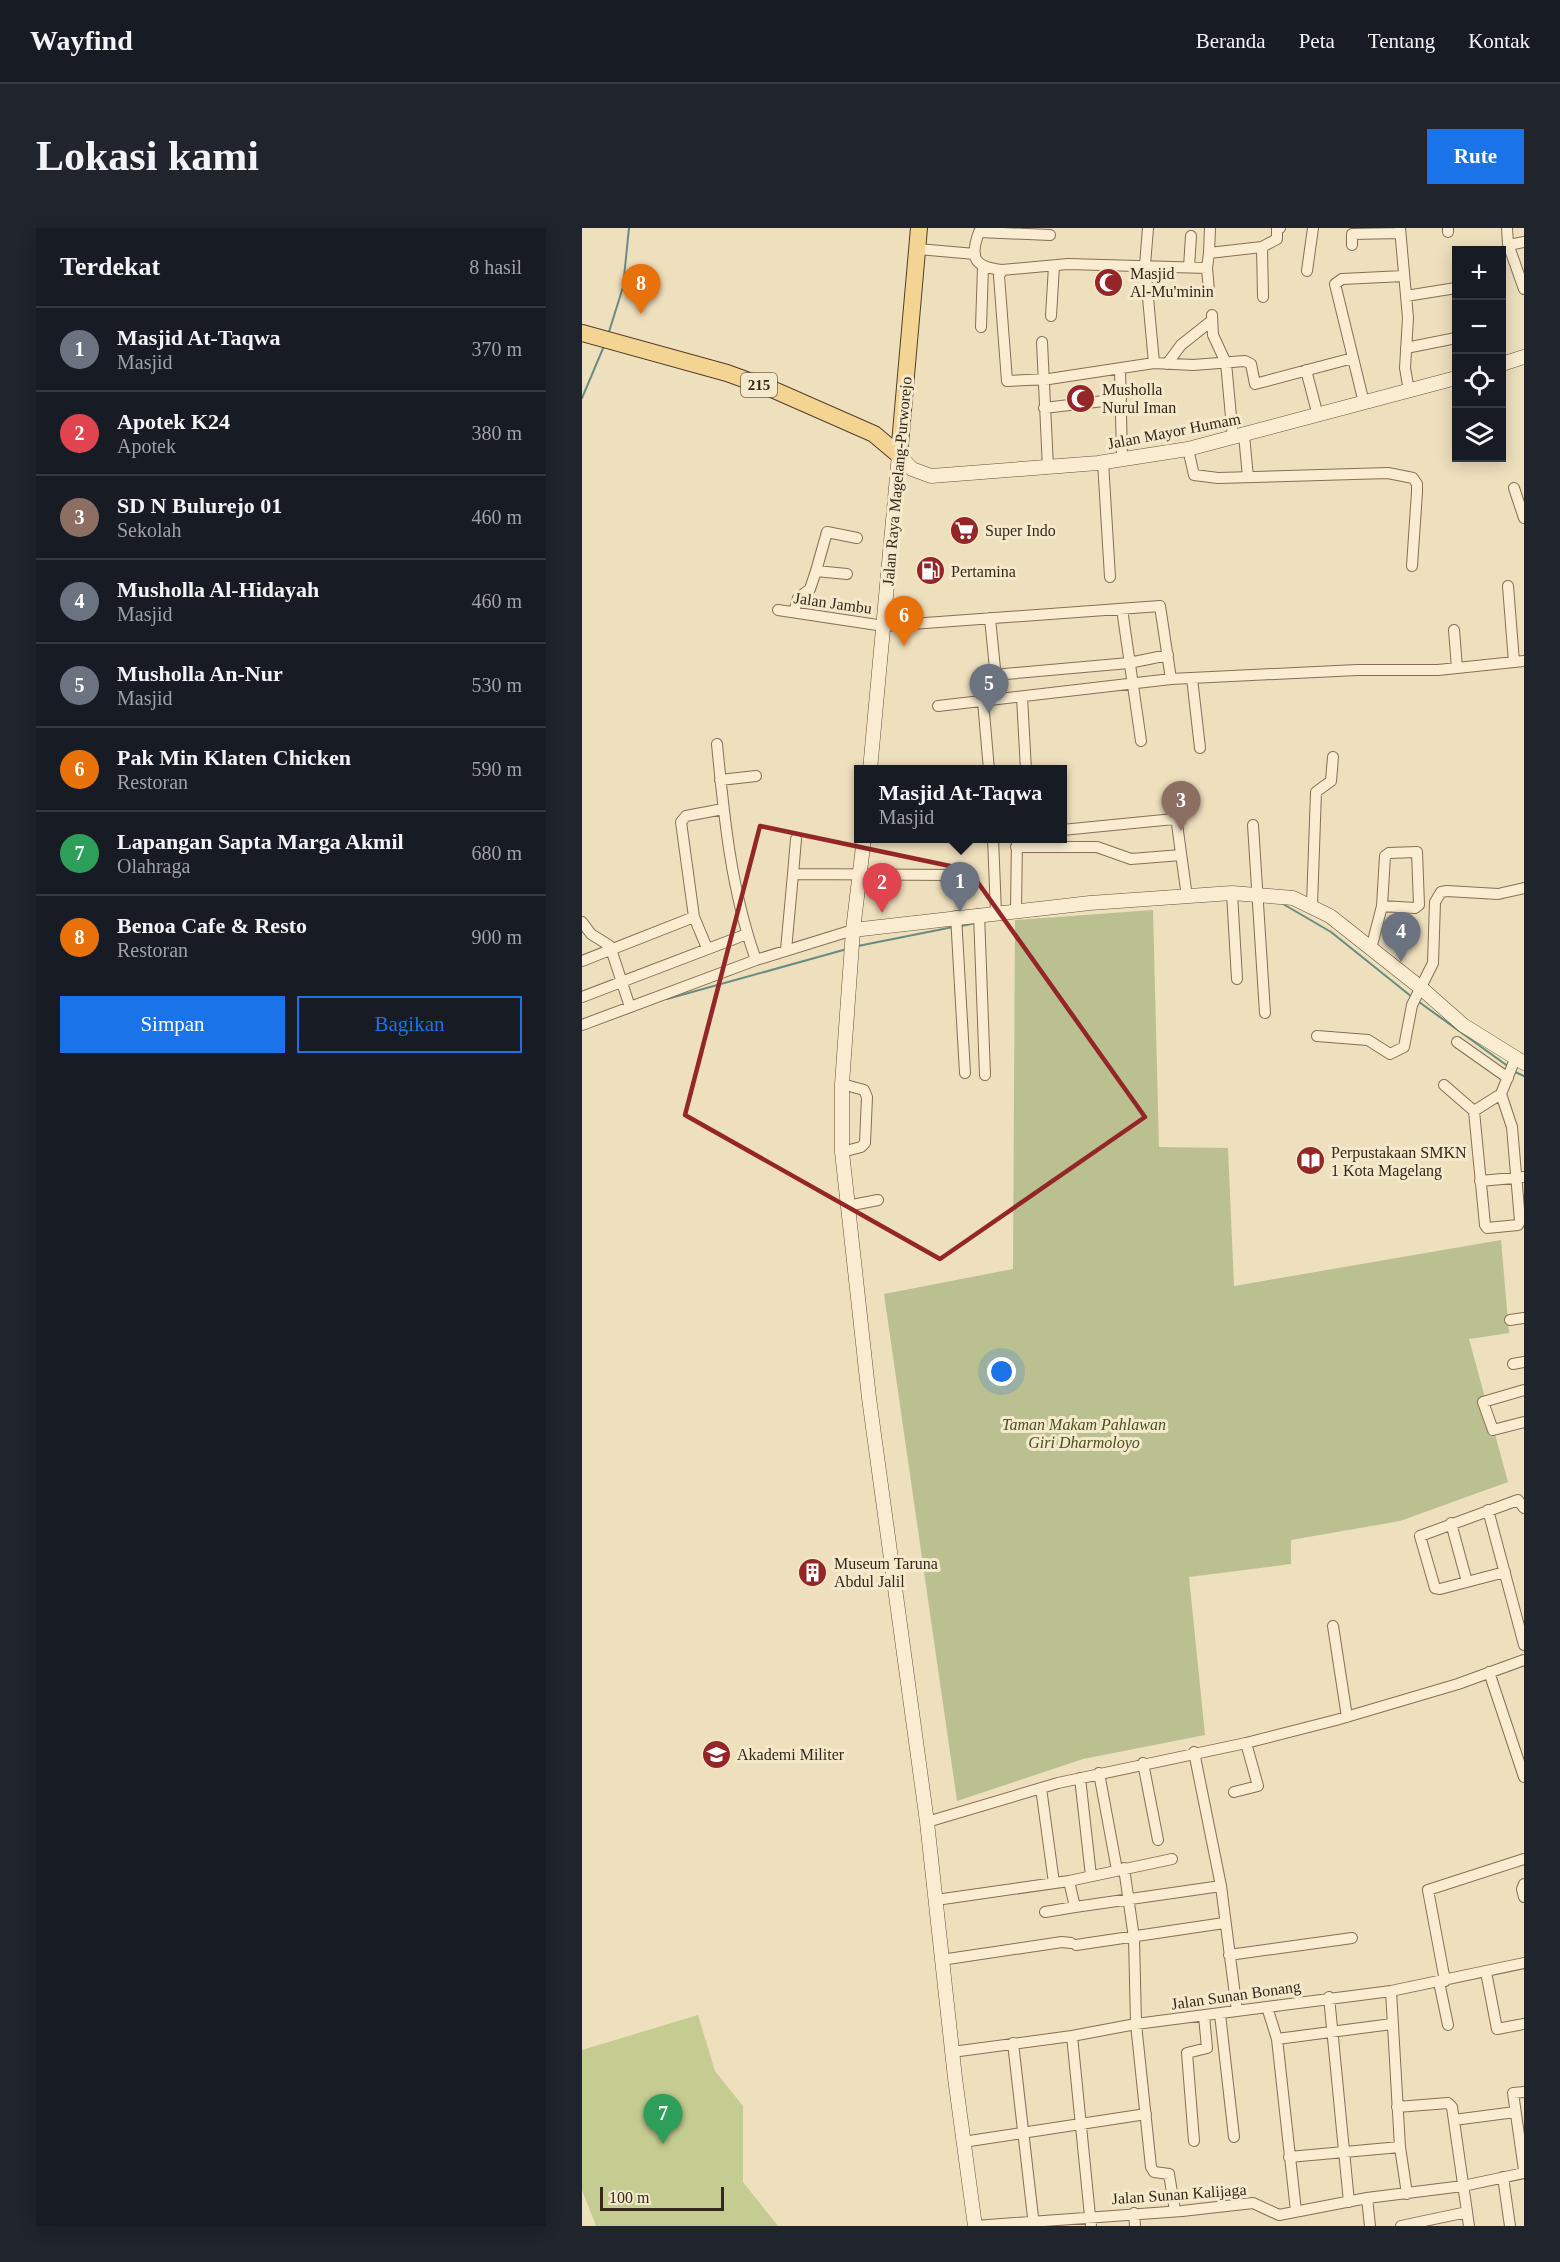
<!DOCTYPE html>
<html lang="id">
<head>
<meta charset="utf-8">
<style>
	:root { --surface:#171b24; --page:#20242c; --text:#f1f3f6; --muted:#9ea1a6; --line:#363941; --accent:#1a73e8 }
	body { margin:0; font-family:Georgia,serif; background:var(--page); color:var(--text) }
	.controls { position:absolute; right:18px; top:18px; display:grid; overflow:hidden; border-radius:0px; box-shadow:0 3px 15px #0003 }
	.controls button { width:54px; height:54px; display:grid; place-items:center; padding:0; border:0; border-bottom:2px solid var(--line); background:var(--surface); color:var(--text); font:30px sans-serif }
	.scale { position:absolute; left:18px; bottom:15px; width:124px; box-sizing:border-box; padding-left:6px; border:3px solid #35271b; border-top:0; font-size:16px; line-height:21px; white-space:nowrap; color:#35271b; -webkit-text-stroke:4px #f5e9cc; paint-order:stroke }
	.you { position:absolute; left:420px; top:1144px; width:21px; height:21px; margin:-15px; border:4px solid #fff; border-radius:50%; background:#1a73e8; box-shadow:0 0 0 9px #1a73e833 }
	.badge { display:grid; place-items:center; width:39px; height:39px; border-radius:50%; background:var(--accent); color:#fff; font-size:20px; font-weight:700 }
	.pin { position:absolute; translate:-50% -50px; filter:drop-shadow(0 2px 3px #0008) }
	.pin::after { content:''; position:absolute; top:32px; width:21px; height:18px; background:inherit; clip-path:polygon(0 0,100% 0,50% 100%) }
	.popup { position:absolute; left:272px; top:537px; width:213px; height:78px; box-sizing:border-box; display:grid; place-content:center; border-radius:0px; background:var(--surface); filter:drop-shadow(0 2px 4px #0005); font-size:20px; white-space:nowrap; color:var(--muted) }
	.popup b { font-size:22px; color:var(--text) }
	.popup::after { content:''; position:absolute; left:50%; top:100%; margin-left:-12px; border:12px solid transparent; border-top-color:var(--surface) }
	.list { margin:0; padding:0; list-style:none }
	h2 { display:flex; justify-content:space-between; align-items:center; height:78px; margin:0; padding:0 24px; font-size:26px }
	h2 small { font-size:20px; font-weight:400; color:var(--muted) }
	.list li { display:grid; grid-template-columns:39px 1fr auto; gap:18px; align-items:center; box-sizing:border-box; height:84px; padding:0 24px; border-top:2px solid var(--line) }
	.list b { display:block; font-size:22px; white-space:nowrap }
	.list p { margin:0; font-size:20px; white-space:nowrap; color:var(--muted) }
	.list em { font-size:20px; font-style:normal; color:var(--muted) }
	.actions { display:flex; gap:12px; padding:18px 24px }
	.actions a { flex:1; padding:14px 0; border:2px solid var(--accent); border-radius:0px; text-align:center; font-size:21px; color:var(--accent) }
	.actions .main { background:var(--accent); color:#fff }
	.icon { flex:none; width:33px; height:33px; fill:none; stroke:currentColor; stroke-width:2; stroke-linecap:round; stroke-linejoin:round }
	.map { position:relative; flex:none; width:942px; height:1998px; overflow:hidden; border-radius:0px }
	header { display:flex; align-items:center; gap:36px; box-sizing:border-box; height:84px; padding:0 30px; background:var(--surface); border-bottom:2px solid var(--line) }
	header strong { font-size:28px }
	nav { display:flex; gap:33px; margin-inline-start:auto; font-size:21px }
	.intro { display:flex; align-items:center; justify-content:space-between; box-sizing:border-box; height:144px; padding:0 36px }
	h1 { margin:0; font-size:42px }
	.button { padding:15px 27px; border-radius:0px; background:var(--accent); color:#fff; font-size:21px; font-weight:700 }
	main { display:flex; gap:36px; padding:0 36px }
	aside { flex:1; background:var(--surface); border-radius:0px; box-shadow:0 3px 15px #0003 }
	.map>svg:first-child { display:block }
</style>
</head>
<body>
<header>
<strong>Wayfind</strong>
<nav><a>Beranda</a><a>Peta</a><a>Tentang</a><a>Kontak</a></nav>
</header>
<div class="intro"><h1>Lokasi kami</h1><a class="button">Rute</a></div>
<main>
<aside>
<h2>Terdekat<small>8 hasil</small></h2>
<ul class="list">
<li><span class="badge" style="background:#6b7280">1</span><div><b>Masjid At-Taqwa</b><p>Masjid</p></div><em>370 m</em></li>
<li><span class="badge" style="background:#e0444e">2</span><div><b>Apotek K24</b><p>Apotek</p></div><em>380 m</em></li>
<li><span class="badge" style="background:#8d6e63">3</span><div><b>SD N Bulurejo 01</b><p>Sekolah</p></div><em>460 m</em></li>
<li><span class="badge" style="background:#6b7280">4</span><div><b>Musholla Al-Hidayah</b><p>Masjid</p></div><em>460 m</em></li>
<li><span class="badge" style="background:#6b7280">5</span><div><b>Musholla An-Nur</b><p>Masjid</p></div><em>530 m</em></li>
<li><span class="badge" style="background:#e8710a">6</span><div><b>Pak Min Klaten Chicken</b><p>Restoran</p></div><em>590 m</em></li>
<li><span class="badge" style="background:#2e9e5b">7</span><div><b>Lapangan Sapta Marga Akmil</b><p>Olahraga</p></div><em>680 m</em></li>
<li><span class="badge" style="background:#e8710a">8</span><div><b>Benoa Cafe &amp; Resto</b><p>Restoran</p></div><em>900 m</em></li>
</ul>
<div class="actions"><a class="main">Simpan</a><a>Bagikan</a></div>
</aside>
<div class="map">
<svg width="942" height="1998" viewBox="0 0 942 1998">
	<rect width="100%" height="100%" fill="#eedfbd"/>
	<path fill="#c5cc91" d="M116,1787L133,1843L161,1878V1954L196,1998H14L0,1962V1822Z"/>
	<path fill="#bbc091" d="M571,682L577,919L646,920L652,1058L919,1012L927,1105L887,1111L926,1254L818,1293L709,1312V1336L607,1349L623,1507L501,1531L375,1573L302,1066L431,1041L433,692Z"/>
	<g fill="none" stroke-linecap="round" stroke-linejoin="round">
		<path stroke="#688c83" stroke-width="2" d="M26,107L41,59L47,0
			M0,170L22,118
			M701,676L749,704L830,769
			M379,698L394,695
			M276,718L371,699
			M85,771L265,721
			M837,774L927,839
			M931,843L942,848"/>
		<defs>
			<path id="street" d="M566,0L563,37L572,135
				M698,0L695,1V11L680,19L627,25L625,40L486,36L420,42L417,48L425,153L467,151L572,135L611,137L663,133L669,136L673,156L771,130
				M818,0L826,90L823,140L827,163
				M925,0L926,16L942,61
				M866,4V0
				M770,17V6L818,5
				M927,17L942,14
				M680,19L681,69
				M336,21L393,26
				M627,25L628,0
				M607,39L609,8
				M625,40L627,63
				M420,42C393,39 387,31 397,4L468,7
				M725,43L731,0
				M824,68L874,60
				M630,87L631,107L644,135L651,210
				M469,88L472,38
				M399,99L401,39
				M460,114L466,240
				M824,120L874,110
				M585,136L599,117L628,94
				M538,141L540,231
				M724,142L736,188
				M782,175L753,56L760,51L822,48
				M462,180L539,171
				M662,207L666,249
				M606,221L612,247L636,250L806,245L831,250L835,256V264L830,338
				M521,234L528,349
				M932,260L942,290
				M234,343L245,304L275,310
				M926,358L932,434
				M540,381L559,513
				M196,382L302,398L578,378L589,451L775,442H856L942,433
				M212,384L216,370L228,361L234,343L265,346
				M408,390L416,471
				M872,402L875,440
				M412,447L547,435L586,427
				M610,450L618,520
				M440,469L444,542
				M401,473L407,542
				M356,478L589,451
				M135,516C142,589 149,662 174,732
				M138,552L174,548
				M671,597L683,785
				M480,602L592,591L595,596L605,669
				M411,610L414,685
				M434,619H515L549,631L599,627
				M211,646L214,611
				M650,665L655,751
				M730,677L734,564L749,553L751,529
				M434,683L435,610
				M397,686L403,847
				M374,688L383,845
				M0,694L9,706L28,718L48,779
				M125,720L112,689L99,594L104,588L141,581
				M789,721L800,678L833,680L837,677L835,624L807,625L803,628L800,678
				M204,722L211,646L371,647
				M0,733L112,689
				M0,769L165,706
				M0,797L174,732L271,702
				M735,808L786,812L808,826L822,819L830,777L851,735L853,674L859,664L865,663L916,666L942,660
				M875,814L926,850
				M260,856L282,862L285,869L283,915L279,919L260,924
				M862,857L892,883
				M919,866L892,883L903,997L905,1000L936,997L938,993L930,899L919,866L933,831
				M898,953L942,949
				M265,978L296,972
				M928,1092L942,1090
				M931,1136L942,1134
				M942,1162L901,1174L911,1202L942,1194
				M906,1282L942,1417
				M869,1295L885,1354
				M923,1344L858,1361L853,1360L838,1308L936,1272L942,1280
				M751,1398L765,1489
				M907,1444L942,1549
				M612,1524L639,1658L655,1783
				M561,1535L576,1612
				M517,1545L535,1642
				M498,1550L509,1648
				M459,1560L472,1655
				M652,1564L676,1558L664,1515
				M345,1594L476,1555L664,1515L754,1492L876,1456L942,1432
				M542,1640L552,1710L554,1796L569,1939L572,1944L587,1946L593,1983
				M487,1653L590,1631
				M942,1656L940,1661L942,1669
				M354,1672L487,1653L493,1679L639,1658
				M463,1684L493,1679
				M494,1717L642,1695
				M647,1727L770,1710
				M359,1732L480,1714L489,1715
				M904,1744L915,1801L942,1796
				M863,1753L846,1662L942,1631
				M857,1754L866,1797
				M809,1763L818,1919L825,1966
				M747,1769L767,1974
				M685,1779L695,1811L714,1983
				M638,1786L652,1909
				M490,1808L509,1998
				M695,1811L810,1796
				M431,1815L452,1998
				M370,1824L490,1808L554,1796L809,1763L942,1735
				M942,1864L931,1865L942,1942
				M815,1879L866,1875L870,1879L887,1998
				M872,1892L933,1884
				M612,1913L605,1825L625,1820L622,1788
				M381,1914L564,1886
				M707,1929L818,1919
				M921,1949L928,1998
				M785,1970L788,1998
				M552,1985L553,1998
				M393,1998L600,1983L671,1975L697,1987L785,1970L881,1958L942,1945
				M819,1998L885,1984"/>
			<path id="secondary" d="M920,136L942,129
				M317,227L330,241L349,248L516,235L606,221L874,150
				M288,542L317,227
				M282,610L271,702L260,856V924L287,1170L345,1594L373,1850L393,1998
				M271,702L508,675L650,665L711,670L748,688L839,760L881,797L942,835"/>
			<path id="primary" d="M0,105L145,145L192,162L292,206L317,227
				M317,227L337,0"/>
		</defs>
		<use href="#street" stroke="#866f56" stroke-width="12"/>
		<use href="#secondary" stroke="#67503a" stroke-width="15"/>
		<use href="#primary" stroke="#533d2b" stroke-width="18"/>
		<use href="#street" stroke="#f9ecd0" stroke-width="10"/>
		<use href="#secondary" stroke="#f9ecd0" stroke-width="14"/>
		<use href="#primary" stroke="#f3d493" stroke-width="16"/>
	</g>
	<path fill="none" stroke="#952627" stroke-width="4.5" stroke-linejoin="round" d="M178,598L387,642L563,889L358,1031L103,887Z"/>
	<defs>
		<symbol id="mosque-disc" viewBox="-11 -11 22 22"><circle r="9.5" fill="#952627" stroke="#f5e9cc"/><path d="M3.5-4.9A6 6 0 1 0 3.5 4.9A5 5 0 1 1 3.5-4.9Z" fill="#fff"/></symbol>
		<symbol id="supermarket-disc" viewBox="-11 -11 22 22"><circle r="9.5" fill="#952627" stroke="#f5e9cc"/><path d="M-6-5.5h2.5l.6 2H6L4.5 2H-2.5L-4.4-4H-6ZM-1.5 3.2a1.3 1.3 0 1 0 .1 0ZM3 3.2a1.3 1.3 0 1 0 .1 0Z" fill="#fff"/></symbol>
		<symbol id="fuel-disc" viewBox="-11 -11 22 22"><circle r="9.5" fill="#952627" stroke="#f5e9cc"/><path d="M-5.5-6h7V0h2V4h1.3V-2.5L3-4.5l.8-.8L6-3V5H2.5V1h-1V6h-7ZM-4.2-4.7v3.2H.2V-4.7Z" fill="#fff"/></symbol>
		<symbol id="library-disc" viewBox="-11 -11 22 22"><circle r="9.5" fill="#952627" stroke="#f5e9cc"/><path d="M-6-4Q-3-5.5-.7-3.5V5Q-3 3-6 4ZM6-4Q3-5.5 .7-3.5V5Q3 3 6 4Z" fill="#fff"/></symbol>
		<symbol id="building-disc" viewBox="-11 -11 22 22"><circle r="9.5" fill="#952627" stroke="#f5e9cc"/><path d="M-4-6H4V6H1V3H-1V6H-4ZM-2.5-4.3h1.7v1.8h-1.7ZM.8-4.3h1.7v1.8H.8ZM-2.5-1h1.7V.8h-1.7ZM.8-1h1.7V.8H.8Z" fill="#fff"/></symbol>
		<symbol id="school-disc" viewBox="-11 -11 22 22"><circle r="9.5" fill="#952627" stroke="#f5e9cc"/><path d="M0-5L7-2L0 1L-7-2ZM-4 1L0 2.5L4 1V4Q0 6-4 4Z" fill="#fff"/></symbol>
	</defs>
	<g fill-rule="evenodd">
		<use href="#mosque-disc" x="510" y="38" width="33" height="33"/>
		<use href="#mosque-disc" x="482" y="154" width="33" height="33"/>
		<use href="#supermarket-disc" x="366" y="286" width="33" height="33"/>
		<use href="#fuel-disc" x="332" y="326" width="33" height="33"/>
		<use href="#library-disc" x="712" y="916" width="33" height="33"/>
		<use href="#building-disc" x="214" y="1328" width="33" height="33"/>
		<use href="#school-disc" x="118" y="1510" width="33" height="33"/>
	</g>
	<g text-anchor="middle" dominant-baseline="central" stroke-width="6" stroke-linejoin="round" paint-order="stroke">
		<rect fill="#f5e9cc" stroke="#6f6150" stroke-width="1.5" x="159" y="145" width="36" height="24" rx="4.5"/>
		<g font-size="15" font-weight="bold" fill="#35271b">
			<text x="177" y="157">215</text>
		</g>
		<g font-size="16" fill="#35271b" stroke="#f5e9cc" text-anchor="start">
			<text x="548" y="45">Masjid<tspan x="548" dy="18">Al-Mu'minin</tspan></text>
			<text x="520" y="161">Musholla<tspan x="520" dy="18">Nurul Iman</tspan></text>
			<text x="403" y="302">Super Indo</text>
			<text x="369" y="343">Pertamina</text>
			<text x="749" y="924">Perpustakaan SMKN<tspan x="749" dy="18">1 Kota Magelang</tspan></text>
			<text x="252" y="1335">Museum Taruna<tspan x="252" dy="18">Abdul Jalil</tspan></text>
			<text x="155" y="1526">Akademi Militer</text>
		</g>
		<g font-size="16" fill="#35271b" stroke="#f5e9cc">
			<text transform="translate(592 203) rotate(-11)">Jalan Mayor Humam</text>
			<text transform="translate(315 253) rotate(-85)">Jalan Raya Magelang-Purworejo</text>
			<text transform="translate(251 375) rotate(8)">Jalan Jambu</text>
			<text transform="translate(654 1767) rotate(-8)">Jalan Sunan Bonang</text>
			<text transform="translate(597 1966) rotate(-4)">Jalan Sunan Kalijaga</text>
		</g>
		<g font-size="16" font-style="italic" fill="#465121" stroke="#f5e9cc">
			<text x="502" y="1196">Taman Makam Pahlawan<tspan x="502" dy="18">Giri Dharmoloyo</tspan></text>
		</g>
	</g>
</svg>
<div class="controls">
<button>+</button>
<button>−</button>
<button><svg class="icon" aria-label="locate" viewBox="0 0 24 24"><circle cx="12" cy="12" r="6"/><path d="M12 2v4M12 18v4M2 12h4M18 12h4"/></svg></button>
<button><svg class="icon" aria-label="layers" viewBox="0 0 24 24"><path d="M12 4l9 5-9 5-9-5zM3 14l9 5 9-5"/></svg></button>
</div>
<div class="scale">100 m</div>
<div class="you"></div>
<div class="pin badge" style="left:378px;top:684px;background:#6b7280">1</div>
<div class="popup"><b>Masjid At-Taqwa</b>Masjid</div>
<div class="pin badge" style="left:300px;top:685px;background:#e0444e">2</div>
<div class="pin badge" style="left:599px;top:603px;background:#8d6e63">3</div>
<div class="pin badge" style="left:819px;top:734px;background:#6b7280">4</div>
<div class="pin badge" style="left:407px;top:486px;background:#6b7280">5</div>
<div class="pin badge" style="left:322px;top:418px;background:#e8710a">6</div>
<div class="pin badge" style="left:81px;top:1916px;background:#2e9e5b">7</div>
<div class="pin badge" style="left:59px;top:86px;background:#e8710a">8</div>
</div>
</main>
</body>
</html>
